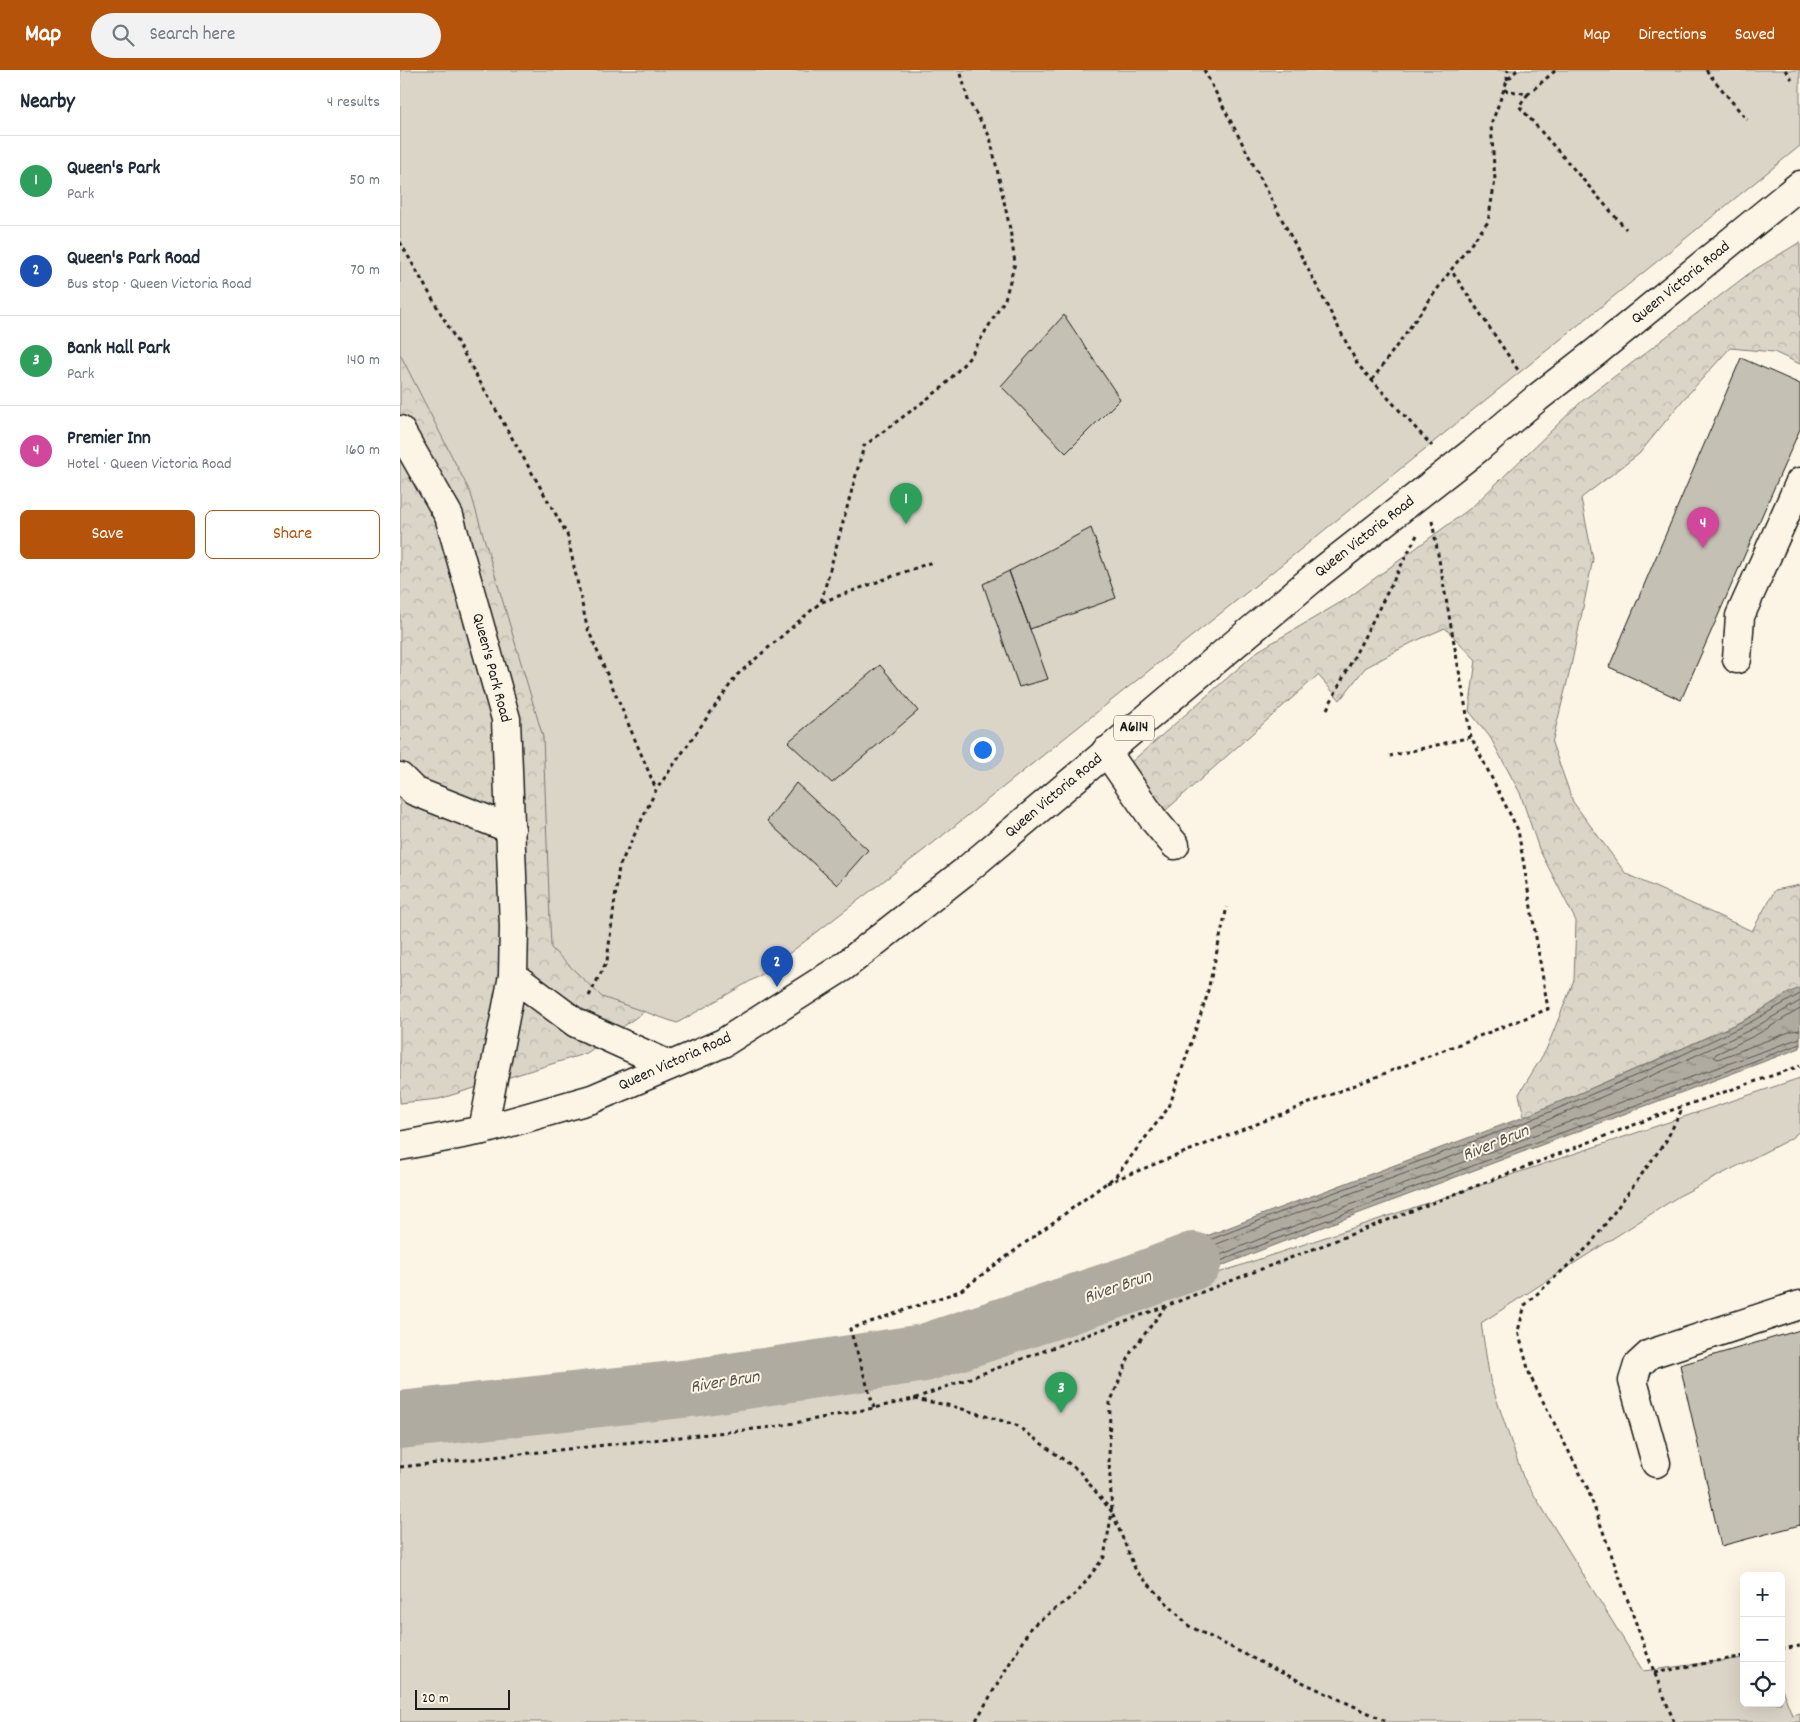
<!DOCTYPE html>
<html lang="en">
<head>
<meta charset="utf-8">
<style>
	:root { --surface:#fff; --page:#f2f2f3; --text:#1f2937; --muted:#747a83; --line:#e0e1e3; --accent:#b45309 }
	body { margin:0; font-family:Dekko,sans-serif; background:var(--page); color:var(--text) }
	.controls { position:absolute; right:15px; bottom:15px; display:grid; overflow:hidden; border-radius:8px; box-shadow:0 5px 20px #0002 }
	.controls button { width:45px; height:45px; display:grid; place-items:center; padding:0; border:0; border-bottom:1px solid var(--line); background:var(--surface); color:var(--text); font:25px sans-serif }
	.scale { position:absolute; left:15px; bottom:12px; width:95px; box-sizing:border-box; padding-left:5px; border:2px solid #1c1c1c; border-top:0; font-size:14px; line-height:18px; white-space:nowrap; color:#1c1c1c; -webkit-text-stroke:4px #fcf5e5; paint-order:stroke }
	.you { position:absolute; left:582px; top:679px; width:18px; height:18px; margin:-12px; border:4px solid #fff; border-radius:50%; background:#1a73e8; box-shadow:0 0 0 8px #1a73e833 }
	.badge { display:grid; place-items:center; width:32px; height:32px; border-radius:50%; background:var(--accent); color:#fff; font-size:16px; font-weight:700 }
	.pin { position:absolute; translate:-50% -41px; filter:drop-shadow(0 1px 2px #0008) }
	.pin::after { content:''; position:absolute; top:26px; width:18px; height:15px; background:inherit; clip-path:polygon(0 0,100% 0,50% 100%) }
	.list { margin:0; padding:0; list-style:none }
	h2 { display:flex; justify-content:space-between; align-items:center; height:65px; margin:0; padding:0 20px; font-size:21px }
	h2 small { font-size:16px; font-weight:400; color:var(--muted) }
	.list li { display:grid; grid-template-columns:32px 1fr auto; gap:15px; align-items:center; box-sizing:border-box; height:90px; padding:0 20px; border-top:1px solid var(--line) }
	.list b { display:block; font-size:19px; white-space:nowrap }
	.list p { margin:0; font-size:16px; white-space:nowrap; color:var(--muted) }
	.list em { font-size:16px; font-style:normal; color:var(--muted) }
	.actions { display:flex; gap:10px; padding:15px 20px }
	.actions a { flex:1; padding:11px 0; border:1px solid var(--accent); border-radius:8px; text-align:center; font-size:18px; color:var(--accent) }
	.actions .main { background:var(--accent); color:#fff }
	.icon { flex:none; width:28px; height:28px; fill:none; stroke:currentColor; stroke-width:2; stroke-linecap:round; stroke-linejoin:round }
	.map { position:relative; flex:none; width:1400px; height:1652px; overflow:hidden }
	header { display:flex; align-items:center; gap:30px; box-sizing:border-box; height:70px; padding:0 25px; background:var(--accent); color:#fff }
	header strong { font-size:24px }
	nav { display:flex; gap:28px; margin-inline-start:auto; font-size:18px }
	.search { width:350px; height:45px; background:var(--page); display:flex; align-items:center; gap:12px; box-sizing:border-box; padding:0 18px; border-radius:28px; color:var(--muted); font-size:19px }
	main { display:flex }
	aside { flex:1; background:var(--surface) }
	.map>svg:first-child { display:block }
</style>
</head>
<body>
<header>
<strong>Map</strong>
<div class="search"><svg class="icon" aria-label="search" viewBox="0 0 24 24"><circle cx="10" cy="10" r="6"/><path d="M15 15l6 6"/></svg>Search here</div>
<nav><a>Map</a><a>Directions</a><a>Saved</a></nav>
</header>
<main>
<aside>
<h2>Nearby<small>4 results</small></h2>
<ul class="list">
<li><span class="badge" style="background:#2e9e5b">1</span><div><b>Queen's Park</b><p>Park</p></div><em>50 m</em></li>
<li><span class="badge" style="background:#1a4fb4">2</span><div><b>Queen's Park Road</b><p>Bus stop · Queen Victoria Road</p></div><em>70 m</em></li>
<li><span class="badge" style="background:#2e9e5b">3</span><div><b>Bank Hall Park</b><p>Park</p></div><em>140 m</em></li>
<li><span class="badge" style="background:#d1479c">4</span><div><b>Premier Inn</b><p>Hotel · Queen Victoria Road</p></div><em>160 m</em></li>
</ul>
<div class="actions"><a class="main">Save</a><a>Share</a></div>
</aside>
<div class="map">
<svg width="1400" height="1652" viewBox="0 0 1400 1652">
	<defs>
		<pattern id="forest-crowns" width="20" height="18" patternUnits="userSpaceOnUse" patternTransform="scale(1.25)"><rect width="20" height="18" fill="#dbd5c8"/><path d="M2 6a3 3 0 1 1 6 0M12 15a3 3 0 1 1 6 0" fill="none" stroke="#bbb6ab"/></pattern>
		<pattern id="water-ripples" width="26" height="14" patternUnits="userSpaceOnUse" patternTransform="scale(1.25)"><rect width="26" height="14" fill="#b0aba1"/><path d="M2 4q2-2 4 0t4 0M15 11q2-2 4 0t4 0" fill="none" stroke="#8e8a82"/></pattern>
	</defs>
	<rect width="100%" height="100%" fill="#fcf5e5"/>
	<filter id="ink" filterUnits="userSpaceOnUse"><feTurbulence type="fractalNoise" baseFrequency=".02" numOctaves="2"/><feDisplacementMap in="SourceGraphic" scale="10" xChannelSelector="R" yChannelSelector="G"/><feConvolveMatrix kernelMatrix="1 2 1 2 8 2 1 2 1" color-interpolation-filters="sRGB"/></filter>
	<g filter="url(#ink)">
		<path fill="url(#forest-crowns)" stroke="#7c7872" d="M0,172L282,914L187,983L39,1029L0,1033Z
			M1400,172V294L1374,282L1330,278L1282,331L1239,384L1181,428L1193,489L1171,596L1152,673L1173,732L1226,804L1352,861L1375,820L1400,815V918C1379,927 1361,942 1340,952C1269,985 1197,1016 1124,1047L1119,1024L1146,980L1174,910L1176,851L1139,779L1120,723L1090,667L1069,641L1076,590L1045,558L1011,573L965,598L940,630L918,605L765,741L729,694L858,581L948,528L1072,437L1181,332L1351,202Z"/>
		<path fill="#dbd5c8" stroke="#7c7872" d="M0,0H1400V76L896,483L537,770L361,905L277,953L202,927L151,878L143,667L71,424L0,284Z
			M1400,1008V1061L1390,1069L1279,1126L1081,1253L1090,1310L1123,1407L1243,1601L1344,1588V1633H1381V1616L1392,1645L1400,1643V1652H0V1365L442,1321L508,1307Z"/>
		<path fill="url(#water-ripples)" stroke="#75726c" d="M1400,918V978L869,1177L726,1234L713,1202L882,1137L1124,1047L1262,988L1347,949L1390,922Z"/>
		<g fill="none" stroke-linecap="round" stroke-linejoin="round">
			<path stroke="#575551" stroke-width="1" d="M1400,924L1349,953L1265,993L1126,1052L884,1141L722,1204L721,1207L728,1226L731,1227L868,1172L1400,974
				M1400,931L1352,959L1267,999L1129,1058L886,1147L730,1208L729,1211L732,1218L735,1219L865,1167L1227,1030L1400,968
				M1400,939L1356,965L1316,984L1314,987L1318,989L1392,961L1400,960"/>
			<path stroke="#b0aba1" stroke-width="58" d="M0,1350L291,1318L524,1283L735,1213L793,1191"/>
		</g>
		<path fill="#c4c0b3" stroke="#1c1c1c" d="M664,245L720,329L666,383L601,316Z
			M1341,288L1400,314V359L1281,630L1209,597Z
			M691,458L716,528L630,559L609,501Z
			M609,501L648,609L619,617L583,514Z
			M480,595L518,641L432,713L388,672Z
			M396,713L468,780L437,815L367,751Z
			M1400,1260V1455L1321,1476L1280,1295Z"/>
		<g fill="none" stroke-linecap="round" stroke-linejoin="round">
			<defs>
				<path id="minor" d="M0,360L49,446L106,649L114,857L113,906L83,1060
					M1337,589L1340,546L1400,412
					M706,681L754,750L775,775
					M0,707L14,721L111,759
					M113,906L176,953L269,995
					M1256,1393L1233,1311L1238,1295L1250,1284L1400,1235"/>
				<path id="highway" d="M0,1076L83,1060L192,1029L323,973L443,897L564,802L918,504L1077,379L1137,328L1196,282L1400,115"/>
			</defs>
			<use href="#minor" stroke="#1c1c1c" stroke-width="31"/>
			<use href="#highway" stroke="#1c1c1c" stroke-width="31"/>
			<path stroke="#1c1c1c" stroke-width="3" stroke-dasharray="4 4" stroke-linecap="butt" d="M804,0L958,295L1032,376
				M1117,0L1107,11L1091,55L1095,110L1088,152L1051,200L1120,303
				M1306,0L1347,50
				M1385,0L1392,9
				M1107,10L1108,0
				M1104,20L1128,24L1156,0
				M1128,24L1119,36L1226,159
				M0,172L167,464L187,557L256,719
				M972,310L1051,200
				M1032,451L1071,667
				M422,532L532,492
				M927,639L1017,465
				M189,926L207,891L219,797L256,720L337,605L421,532L464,376L543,317L570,287L605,229L615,193L610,159L590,67L568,30L560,0
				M707,1113L1148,939L1118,760L1071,667L990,686
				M766,1236L731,1282L710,1333L709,1392L712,1442L736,1501L789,1556L876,1600L988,1652
				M514,1329L552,1336L616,1355L679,1401L712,1442L704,1487L678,1522L631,1557L575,1652
				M474,1338L450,1259L560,1221L716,1106L769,1037L806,929L827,837
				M0,1397L373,1357L474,1338L513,1329L766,1236L1275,1039L1400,996
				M1381,1579L1400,1576
				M1254,1603L1344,1586
				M1274,1652L1246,1581L1187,1417L1130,1306L1118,1261L1125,1235L1190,1175L1266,1071L1283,1037"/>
			<use href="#minor" stroke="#fcf5e5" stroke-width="28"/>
			<use href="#highway" stroke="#fcf5e5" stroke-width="28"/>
		</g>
	</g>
	<g text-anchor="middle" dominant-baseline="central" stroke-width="4" stroke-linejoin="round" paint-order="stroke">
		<rect fill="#fcf5e5" stroke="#5f5d58" stroke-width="1" x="714" y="645.5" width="40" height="25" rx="4"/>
		<g font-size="15" font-weight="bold" fill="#1c1c1c">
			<text x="734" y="658">A6114</text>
		</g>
		<g font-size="16" fill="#1c1c1c" stroke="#fcf5e5">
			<text transform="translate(1281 213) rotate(-39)">Queen Victoria Road</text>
			<text transform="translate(965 467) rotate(-38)">Queen Victoria Road</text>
			<text transform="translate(91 598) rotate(75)">Queen's Park Road</text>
			<text transform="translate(654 726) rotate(-40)">Queen Victoria Road</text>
			<text transform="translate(275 992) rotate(-24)">Queen Victoria Road</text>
		</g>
		<g font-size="18" font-style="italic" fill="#575551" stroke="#fcf5e5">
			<text transform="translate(1096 1074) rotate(-22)">River Brun</text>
			<text transform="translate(718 1218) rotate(-19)">River Brun</text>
			<text transform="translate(325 1313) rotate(-9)">River Brun</text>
		</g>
	</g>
</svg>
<div class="controls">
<button>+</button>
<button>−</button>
<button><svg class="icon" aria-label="locate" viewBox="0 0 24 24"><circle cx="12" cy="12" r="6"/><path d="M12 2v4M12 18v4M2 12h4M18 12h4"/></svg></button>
</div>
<div class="scale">20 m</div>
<div class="you"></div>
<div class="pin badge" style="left:506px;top:454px;background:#2e9e5b">1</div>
<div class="pin badge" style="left:377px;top:917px;background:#1a4fb4">2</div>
<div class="pin badge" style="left:661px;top:1343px;background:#2e9e5b">3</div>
<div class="pin badge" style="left:1303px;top:478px;background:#d1479c">4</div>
</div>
</main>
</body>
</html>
